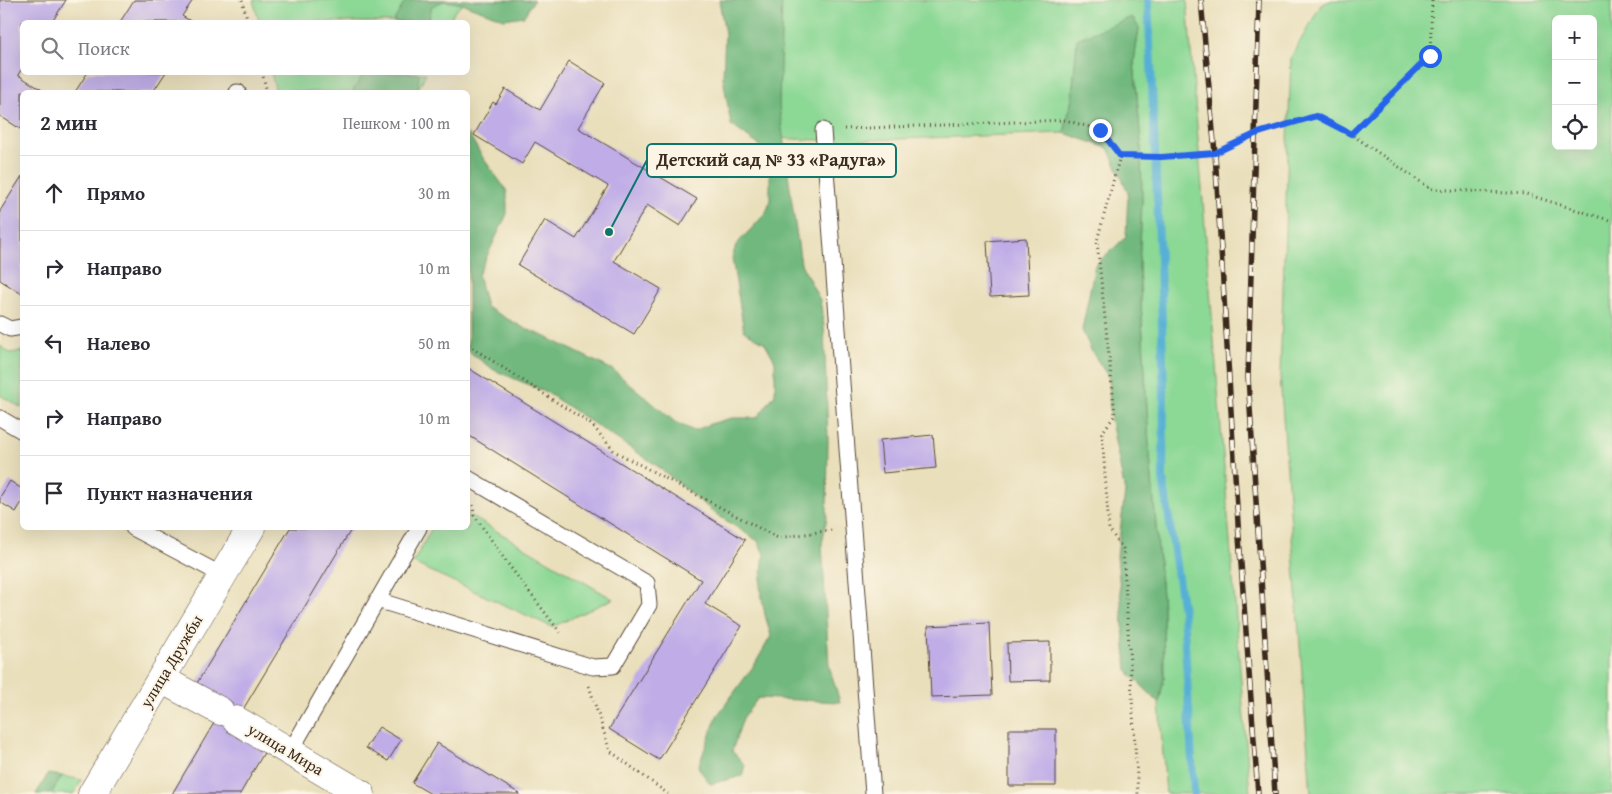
<!DOCTYPE html>
<html lang="ru">
<head>
<meta charset="utf-8">
<style>
	:root { --surface:#fff; --page:#f7f7f7; --text:#2b2b33; --muted:#7c7c81; --line:#e1e1e2 }
	body { margin:0; font-family:"Gentium Book Plus",serif; background:var(--page); color:var(--text) }
	.controls { position:absolute; right:15px; top:15px; display:grid; overflow:hidden; border-radius:8px; box-shadow:0 5px 20px #0002 }
	.controls button { width:45px; height:45px; display:grid; place-items:center; padding:0; border:0; border-bottom:1px solid var(--line); background:var(--surface); color:var(--text); font:25px sans-serif }
	.stop { position:absolute; width:15px; height:15px; margin:-11px; border:4px solid #2563eb; border-radius:50%; background:#fff }
	.stop.end { background:#2563eb; border-color:#fff; box-shadow:0 1px 5px #0008 }
	.list { margin:0; padding:0; list-style:none }
	h2 { display:flex; justify-content:space-between; align-items:center; height:65px; margin:0; padding:0 20px; font-size:21px }
	h2 small { font-size:16px; font-weight:400; color:var(--muted) }
	.list li { display:grid; grid-template-columns:32px 1fr auto; gap:15px; align-items:center; box-sizing:border-box; height:75px; padding:0 20px; border-top:1px solid var(--line) }
	.list b { display:block; font-size:19px; white-space:nowrap }
	.list em { font-size:16px; font-style:normal; color:var(--muted) }
	.icon { flex:none; width:28px; height:28px; fill:none; stroke:currentColor; stroke-width:2; stroke-linecap:round; stroke-linejoin:round }
	.map { position:relative; flex:none; width:1612px; height:794px; overflow:hidden }
	.search { position:absolute; background:var(--surface); box-shadow:0 5px 20px #0002; left:20px; top:20px; width:450px; height:55px; display:flex; align-items:center; gap:12px; box-sizing:border-box; padding:0 18px; border-radius:8px; color:var(--muted); font-size:19px }
	.panel { position:absolute; background:var(--surface); box-shadow:0 5px 20px #0002; left:20px; top:90px; width:450px; height:440px; border-radius:8px }
	.map>svg:first-child { display:block }
</style>
</head>
<body>
<div class="map">
<svg width="1612" height="794" viewBox="0 0 1612 794">
	<rect width="100%" height="100%" fill="#fcf5e5"/>
	<filter id="ink" filterUnits="userSpaceOnUse"><feTurbulence type="fractalNoise" baseFrequency=".02" numOctaves="2"/><feDisplacementMap in="SourceGraphic" scale="10" xChannelSelector="R" yChannelSelector="G"/><feConvolveMatrix kernelMatrix="1 2 1 2 8 2 1 2 1" color-interpolation-filters="sRGB"/></filter>
	<filter id="wash" filterUnits="userSpaceOnUse"><feTurbulence type="fractalNoise" baseFrequency=".0096" numOctaves="4" result="noise"/><feDisplacementMap in="SourceGraphic" scale="20" xChannelSelector="R" yChannelSelector="G"/><feGaussianBlur stdDeviation="1.12" result="paint"/><feColorMatrix in="noise" values="0 0 0 0 0 0 0 0 0 0 0 0 0 0 0 0 0 1.4 0 .05"/><feComposite in="paint" operator="in"/></filter>
	<g filter="url(#wash)">
		<rect width="100%" height="100%" fill="#e9dfbb"/>
		<path fill="#8cd895" stroke="#64815a" fill-rule="evenodd" d="M253,0H467L454,12L449,22H259Z
			M742,0H1187L1250,794H1166L1159,703L1164,678L1163,608L1149,444L1139,267L1142,201L1141,143L1134,61L1139,29L1132,17L1074,72L1072,99L1064,133L843,141L747,137Z
			M1332,0H1612V794H1311L1280,376L1291,57L1321,5ZM1556,19H1593V146H1556Z
			M271,73H426L417,92H276Z
			M0,346L10,353L22,351V408L0,395Z
			M468,508L469,515L613,599L552,627L413,563L432,528H468Z
			M62,776L82,780L73,794H51Z"/>
		<path fill="#71b87e" stroke="#56714e" d="M406,0H534L524,16L504,19L463,4L444,1L432,6L428,22H393Z
			M719,0H782L779,106L792,203L801,264L820,300L824,326L828,439L827,517L822,544L829,666L840,702L758,698L743,718L732,751L745,765L742,776L710,784L698,767L717,716L755,664L771,636L765,615L760,586L764,554L758,541L716,514L656,465L546,392L494,370L468,351V133L483,158L507,191V214L478,275L486,307L524,328L546,337L613,370L675,422L694,431L710,424L732,418H757L775,394V361L765,343L744,331L732,258L736,245L766,213L770,202V171L760,146L731,125L723,77L725,34Z
			M1132,17L1139,28L1134,61L1141,143L1142,201L1139,267L1149,444L1163,608L1164,678L1159,703L1127,671L1117,556L1125,492L1110,416L1109,378L1092,352L1082,330L1095,265L1126,237L1128,192L1108,148L1064,133L1072,99L1077,39Z
			M364,73H419L418,89L403,92H352Z
			M48,774L62,776L51,794H36Z"/>
		<g fill="none" stroke-linecap="round" stroke-linejoin="round">
			<path stroke="#57b0d4" stroke-width="8" d="M1148,0L1160,261L1164,393L1163,478L1183,611L1194,794"/>
		</g>
		<g id="blocks">
			<path fill="#c0ade7" d="M0,0H66L52,22H22V68L18,75L45,92H22V130L0,116Z
				M134,0H193L182,16L192,22H120Z
				M569,61L605,83L578,128L697,199L680,226L647,205L614,261L661,289L634,334L518,265L545,220L576,239L608,186L535,142L522,164L474,135L493,102L496,104L505,89L540,110Z
				M88,72H166L153,92H75Z
				M22,176V294L0,280V211Z
				M1026,238L1029,295L990,297L987,241Z
				M468,368L745,540L705,604L742,626L659,760L609,729L701,580L468,435Z
				M933,435L936,468L883,473L880,440Z
				M10,481L22,489V502L16,512L0,502V497Z
				M290,528H352L230,731L265,751L240,794H172L227,701L197,683Z
				M989,623L992,695L931,697L928,626Z
				M1050,642V680L1008,681L1007,643Z
				M379,727L401,740L388,761L366,748Z
				M1009,729H1056V786H1009Z
				M437,743L520,794H431L412,783Z"/>
		</g>
	</g>
	<g filter="url(#ink)">
		<use href="#blocks" fill-opacity="0" stroke="#554536" stroke-width="1"/>
		<g fill="none" stroke-linecap="round" stroke-linejoin="round">
			<defs>
				<path id="service" d="M237,92H238
					M823,130L873,794
					M0,324L10,329L22,327
					M0,418L22,431
					M133,528L222,575
					M377,600L593,667L613,666L649,605L647,583L468,478
					M290,752L419,528"/>
				<path id="minor" d="M161,679L220,711
					M236,720L361,794
					M92,794L251,528"/>
			</defs>
			<use href="#service" stroke="#554536" stroke-width="17"/>
			<use href="#minor" stroke="#554536" stroke-width="29"/>
			<path stroke="#554536" stroke-width="3" stroke-dasharray="1 4" stroke-linecap="butt" d="M242,0L248,22
				M262,72L267,92
				M844,129L1065,120L1100,130L1120,156L1161,157L1215,153L1255,134L1316,117L1351,134L1431,189L1526,194L1612,221
				M1351,134L1430,56L1432,0
				M1120,156L1097,241L1115,415L1102,433L1109,529L1123,549L1138,794
				M468,345L592,425L614,451L778,538L832,530
				M473,505L474,515L505,560L562,635
				M589,686L610,751L668,794"/>
			<use href="#service" stroke="#fff" stroke-width="15"/>
			<use href="#minor" stroke="#fff" stroke-width="28"/>
			<defs>
				<path id="rail" d="M1201,0L1215,153L1238,523L1258,794
					M1259,0L1248,377L1275,794"/>
			</defs>
			<use href="#rail" stroke="#3b2a1e" stroke-width="5.5"/>
			<use href="#rail" stroke="#fcf5e5" stroke-width="4" stroke-dasharray="11" stroke-linecap="butt"/>
		</g>
	</g>
	<g fill="none" stroke-linecap="round" stroke-linejoin="round" filter="url(#ink)">
		<path stroke="#2563eb" stroke-width="6" d="M1100,130L1120,156L1161,157L1215,153L1255,134L1316,116L1351,134L1430,56"/>
	</g>
	<g text-anchor="middle" dominant-baseline="central" stroke-width="4" stroke-linejoin="round" paint-order="stroke">
		<g font-size="16" fill="#3b2a1e" stroke="#fcf5e5">
			<text transform="translate(171 661) rotate(-59)">улица Дружбы</text>
			<text transform="translate(286 749) rotate(31)">улица Мира</text>
		</g>
	</g>
	<path fill="none" stroke="#0f766e" stroke-width="2" d="M609 232L647 160"/>
	<circle fill="#0f766e" stroke="#fcf5e5" stroke-width="2" cx="609" cy="232" r="5"/>
	<rect fill="#fcf5e5" stroke="#0f766e" stroke-width="2" x="647" y="144" width="249" height="33" rx="5"/>
	<g font-size="18" text-anchor="middle" font-weight="bold" fill="#3b2a1e">
		<text x="771" y="166">Детский сад № 33 «Радуга»</text>
	</g>
</svg>
<div class="controls">
<button>+</button>
<button>−</button>
<button><svg class="icon" aria-label="locate" viewBox="0 0 24 24"><circle cx="12" cy="12" r="6"/><path d="M12 2v4M12 18v4M2 12h4M18 12h4"/></svg></button>
</div>
<div class="stop" style="left:1430px;top:56px"></div>
<div class="stop end" style="left:1100px;top:130px"></div>
<div class="search"><svg class="icon" aria-label="search" viewBox="0 0 24 24"><circle cx="10" cy="10" r="6"/><path d="M15 15l6 6"/></svg>Поиск</div>
<section class="panel">
<h2>2 мин<small>Пешком · 100 m</small></h2>
<ul class="list">
<li><svg class="icon" aria-label="ahead" viewBox="0 0 24 24"><path d="M12 20V5M6 11l6-6 6 6"/></svg><div><b>Прямо</b></div><em>30 m</em></li>
<li><svg class="icon" aria-label="right" viewBox="0 0 24 24"><path d="M7 20v-9h11M14 6l5 5-5 5"/></svg><div><b>Направо</b></div><em>10 m</em></li>
<li><svg class="icon" aria-label="left" viewBox="0 0 24 24"><path d="M17 20v-9H6M10 6l-5 5 5 5"/></svg><div><b>Налево</b></div><em>50 m</em></li>
<li><svg class="icon" aria-label="right" viewBox="0 0 24 24"><path d="M7 20v-9h11M14 6l5 5-5 5"/></svg><div><b>Направо</b></div><em>10 m</em></li>
<li><svg class="icon" aria-label="arrive" viewBox="0 0 24 24"><path d="M6 21V4h12l-3 4 3 4H6"/></svg><div><b>Пункт назначения</b></div></li>
</ul>
</section>
</div>
</body>
</html>
